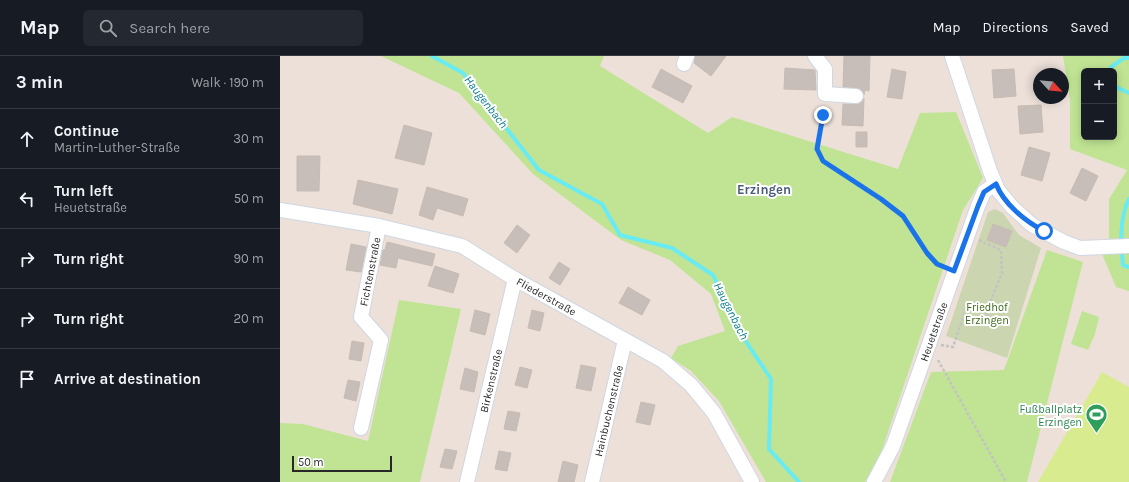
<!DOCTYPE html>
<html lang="en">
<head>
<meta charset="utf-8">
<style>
	:root { --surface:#171b24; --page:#242831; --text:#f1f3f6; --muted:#9ea1a6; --line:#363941 }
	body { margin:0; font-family:Karla,sans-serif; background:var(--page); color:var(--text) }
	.controls { position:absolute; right:12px; top:12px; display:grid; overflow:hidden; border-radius:6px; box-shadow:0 2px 10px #0003 }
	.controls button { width:36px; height:36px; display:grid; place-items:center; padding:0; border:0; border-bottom:1px solid var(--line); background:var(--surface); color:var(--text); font:20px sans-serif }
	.compass { position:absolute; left:753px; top:12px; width:36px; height:36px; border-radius:50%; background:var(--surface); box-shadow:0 2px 10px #0003; rotate:116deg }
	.scale { position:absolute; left:12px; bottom:10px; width:100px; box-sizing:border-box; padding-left:4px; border:2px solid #282828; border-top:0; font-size:11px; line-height:14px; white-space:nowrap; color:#282828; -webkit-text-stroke:3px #fff; paint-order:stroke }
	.stop { position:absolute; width:12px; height:12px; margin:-9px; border:3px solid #1a73e8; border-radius:50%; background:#fff }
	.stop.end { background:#1a73e8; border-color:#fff; box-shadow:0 1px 4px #0008 }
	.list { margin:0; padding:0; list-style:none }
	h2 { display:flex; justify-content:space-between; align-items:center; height:52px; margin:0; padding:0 16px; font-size:17px }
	h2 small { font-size:13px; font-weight:400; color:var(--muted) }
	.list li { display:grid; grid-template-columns:26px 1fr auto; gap:12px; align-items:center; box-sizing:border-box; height:60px; padding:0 16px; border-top:1px solid var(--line) }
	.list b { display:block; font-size:15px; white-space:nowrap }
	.list p { margin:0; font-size:13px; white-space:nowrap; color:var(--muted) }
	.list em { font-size:13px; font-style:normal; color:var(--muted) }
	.icon { flex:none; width:22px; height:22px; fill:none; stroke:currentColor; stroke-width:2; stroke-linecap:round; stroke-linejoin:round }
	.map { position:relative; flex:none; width:849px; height:426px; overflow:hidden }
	header { display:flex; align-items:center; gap:24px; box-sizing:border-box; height:56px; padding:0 20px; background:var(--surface); border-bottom:1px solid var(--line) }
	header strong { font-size:19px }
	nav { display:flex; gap:22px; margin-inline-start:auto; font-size:14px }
	.search { width:280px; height:36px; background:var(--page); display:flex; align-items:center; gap:10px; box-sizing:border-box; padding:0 14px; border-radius:6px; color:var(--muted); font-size:15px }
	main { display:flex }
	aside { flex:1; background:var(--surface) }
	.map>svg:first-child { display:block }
</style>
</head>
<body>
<header>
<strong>Map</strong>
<div class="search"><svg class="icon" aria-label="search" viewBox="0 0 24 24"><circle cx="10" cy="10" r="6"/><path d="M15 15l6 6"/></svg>Search here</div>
<nav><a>Map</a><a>Directions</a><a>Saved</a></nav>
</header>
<main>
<aside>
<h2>3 min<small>Walk · 190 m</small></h2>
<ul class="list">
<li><svg class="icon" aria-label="ahead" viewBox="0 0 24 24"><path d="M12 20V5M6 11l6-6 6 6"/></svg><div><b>Continue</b><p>Martin-Luther-Straße</p></div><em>30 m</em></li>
<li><svg class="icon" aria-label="left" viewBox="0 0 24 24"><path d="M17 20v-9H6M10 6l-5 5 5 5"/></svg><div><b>Turn left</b><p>Heuetstraße</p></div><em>50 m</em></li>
<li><svg class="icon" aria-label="right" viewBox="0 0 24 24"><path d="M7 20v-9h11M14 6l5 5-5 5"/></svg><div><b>Turn right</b></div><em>90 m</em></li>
<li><svg class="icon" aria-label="right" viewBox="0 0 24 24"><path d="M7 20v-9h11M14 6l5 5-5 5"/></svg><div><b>Turn right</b></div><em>20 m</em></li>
<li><svg class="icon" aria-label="arrive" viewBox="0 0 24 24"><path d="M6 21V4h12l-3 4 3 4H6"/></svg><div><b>Arrive at destination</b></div></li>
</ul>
</aside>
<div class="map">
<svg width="849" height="426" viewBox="0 0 849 426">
	<rect width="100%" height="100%" fill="#ece0d9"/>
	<path fill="#c0e493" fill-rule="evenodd" d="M101,0H324L320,10L428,77L452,61L618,113L640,57L676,56L703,122L683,154L602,394L585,426H486L439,345L411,315L391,302L398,290L445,275L431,238L390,204L341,184L253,118L179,37Z
		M783,0H849V182L829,183V143L847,114L790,93V43ZM804,15H834V81H804Z
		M767,194L803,206L747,426H610L651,316L724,314Z
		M849,197V235L836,231L822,198Z
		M119,244L181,253L140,426H0V367L23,368L88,385Z
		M802,255L819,261L815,278L808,294L791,288Z"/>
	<path fill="#cbd6b0" d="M715,153L723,157L739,179L761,192L727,302L666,280L708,156Z"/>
	<path fill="#d8ec8f" d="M822,316L849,331V426H758Z"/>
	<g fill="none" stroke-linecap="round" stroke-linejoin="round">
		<path stroke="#68ebf2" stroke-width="4" d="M152,0L183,17L259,114L322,148L340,179L392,192L433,219L461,278L491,323L489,393L519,426
			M831,15V11L844,2H849
			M834,30L849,37
			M849,143C839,163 841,187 843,209L849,211"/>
	</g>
	<path fill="#c7bdb9" stroke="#c7bcb3" d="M415,0H446L431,20L414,7Z
		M564,0H590L589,35L585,34L584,39L580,33L563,31Z
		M505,12L535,14L536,34L504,33Z
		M381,13L412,30L403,47L372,31Z
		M612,13L626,16L622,43L607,41Z
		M734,13L736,40L714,42L712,14Z
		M584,42L583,70L562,69L563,48H579Z
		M761,49L763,76L740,78L738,50Z
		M124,69L152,77L144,109L115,102Z
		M576,76H587V91H576Z
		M749,91L770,97L762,125L741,119Z
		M17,100H40L39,135H17Z
		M802,112L818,120L806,145L790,137Z
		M78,124L118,133L112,158L73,148Z
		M147,131L188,143L183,160L157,152L153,164L139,159Z
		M713,168L732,175L726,191L707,184Z
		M237,169L250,179L237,197L224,187Z
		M107,186L155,198L152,210L118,202L116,212L100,209L103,194H105Z
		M71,188L86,191L81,216L66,214Z
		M279,206L290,213L280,229L269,222Z
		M155,210L179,218L173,237L148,230Z
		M348,231L370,244L362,259L339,247Z
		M195,254L210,258L205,279L190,275Z
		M252,254L264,257L260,275L248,272Z
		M72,285L84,287L81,305L69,303Z
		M301,309L316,312L311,335L296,332Z
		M240,311L252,314L247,332L235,329Z
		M185,312L198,316L194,336L180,333Z
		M68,324L80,326L76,345L64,342Z
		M361,346L375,349L370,369L356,366Z
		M228,355L240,357L236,375L224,373Z
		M165,393L177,395L172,413L160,411Z
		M219,395L231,397L227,415L215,413Z
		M283,405L298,409L294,426H278Z"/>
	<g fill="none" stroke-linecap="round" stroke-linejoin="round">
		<defs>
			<g id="minor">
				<path d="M535,0L545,13V38L576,40"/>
				<path d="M672,0L710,115L718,134L732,151L752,169L784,186L800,192L849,190"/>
				<path d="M404,8L407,0"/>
				<path id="s1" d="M0,154L99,170L182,190L235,223L383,305L411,329L434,357L472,426"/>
				<path id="s2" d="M81,372L101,284L81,261L99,170"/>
				<path id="s3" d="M187,426L235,223"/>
				<path id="s4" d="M312,426L345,284"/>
				<path id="s5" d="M594,426L613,390L698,150L704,136L715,128"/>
			</g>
		</defs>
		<use href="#minor" stroke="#cfd7e2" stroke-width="16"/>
		<path stroke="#c3c3c3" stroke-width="2.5" stroke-dasharray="3 2" stroke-linecap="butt" d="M544,51L537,93L543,105L601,143L623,160L647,197L657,208L663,211
			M699,184L721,194L722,217L707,254
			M661,289L673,291L688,247L707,254L705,259L728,267
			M658,304L726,426"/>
		<use href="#minor" stroke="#fff" stroke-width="14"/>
	</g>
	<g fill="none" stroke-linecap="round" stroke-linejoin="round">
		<path stroke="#1a73e8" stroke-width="5" d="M543,59L537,93L543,105L601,143L623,160L647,197L657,208L674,215L698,150L704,136L716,128C724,148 745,165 764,175"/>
	</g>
	<defs>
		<symbol id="stadium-pin" viewBox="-11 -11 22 30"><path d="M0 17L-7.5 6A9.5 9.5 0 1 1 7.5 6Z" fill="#2e9e5b" stroke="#fff"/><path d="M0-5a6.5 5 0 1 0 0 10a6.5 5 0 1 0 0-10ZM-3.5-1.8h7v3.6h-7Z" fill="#fff"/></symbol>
	</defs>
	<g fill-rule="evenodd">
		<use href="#stadium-pin" x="804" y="346" width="25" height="34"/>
	</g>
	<g text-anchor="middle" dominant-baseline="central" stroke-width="4" stroke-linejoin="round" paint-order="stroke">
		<g font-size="11" fill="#282828" stroke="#fff">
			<text stroke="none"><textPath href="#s2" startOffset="167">Fichtenstraße</textPath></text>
			<text stroke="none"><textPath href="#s1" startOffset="284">Fliederstraße</textPath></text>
			<text stroke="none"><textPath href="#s5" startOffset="162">Heuetstraße</textPath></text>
			<text stroke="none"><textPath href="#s3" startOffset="104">Birkenstraße</textPath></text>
			<text stroke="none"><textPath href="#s4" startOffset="73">Hainbuchenstraße</textPath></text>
		</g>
		<g font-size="11" fill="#396717" stroke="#fff">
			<text x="707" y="251">Friedhof<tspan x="707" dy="13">Erzingen</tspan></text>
		</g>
		<g font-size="11" fill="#27864d" stroke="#fff" text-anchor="end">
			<text x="802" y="353">Fußballplatz<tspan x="802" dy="13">Erzingen</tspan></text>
		</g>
		<g font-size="12" font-style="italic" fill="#0a7d8e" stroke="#fff">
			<text transform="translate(206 46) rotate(52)">Haugenbach</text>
			<text transform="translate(451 255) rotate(63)">Haugenbach</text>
		</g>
		<g font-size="13" font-weight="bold" fill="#485b7a" stroke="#fff">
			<text x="484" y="133">Erzingen</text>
		</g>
	</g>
</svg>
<div class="controls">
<button>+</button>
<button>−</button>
</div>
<svg class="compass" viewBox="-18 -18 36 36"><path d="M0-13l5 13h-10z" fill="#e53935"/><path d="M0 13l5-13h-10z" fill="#9ea1a6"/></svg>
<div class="scale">50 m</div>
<div class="stop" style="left:764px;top:175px"></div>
<div class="stop end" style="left:543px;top:59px"></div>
</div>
</main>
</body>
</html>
